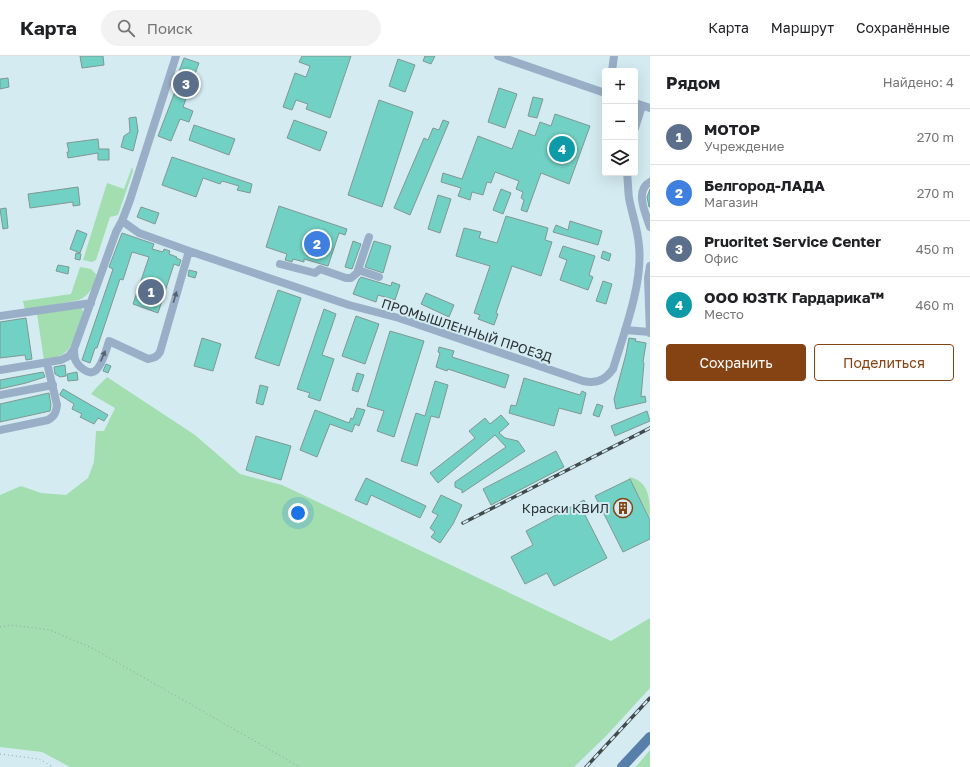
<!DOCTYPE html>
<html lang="ru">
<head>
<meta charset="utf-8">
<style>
	:root { --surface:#fff; --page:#f2f2f2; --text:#202124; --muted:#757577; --line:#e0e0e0; --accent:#854313 }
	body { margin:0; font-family:"Golos Text",sans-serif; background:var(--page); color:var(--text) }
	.controls { position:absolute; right:12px; top:12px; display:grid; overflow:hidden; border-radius:4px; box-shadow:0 4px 16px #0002 }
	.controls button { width:36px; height:36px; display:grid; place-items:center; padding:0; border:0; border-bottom:1px solid var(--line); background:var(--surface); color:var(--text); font:20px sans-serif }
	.you { position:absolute; left:298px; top:457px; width:14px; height:14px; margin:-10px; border:3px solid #fff; border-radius:50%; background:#1a73e8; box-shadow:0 0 0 6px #1a73e833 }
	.badge { display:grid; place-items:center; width:26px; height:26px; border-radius:50%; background:var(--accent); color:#fff; font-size:13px; font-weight:700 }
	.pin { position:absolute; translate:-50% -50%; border:2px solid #fff; box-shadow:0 1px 4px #0006 }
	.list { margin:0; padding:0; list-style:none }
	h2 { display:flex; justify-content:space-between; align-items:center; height:52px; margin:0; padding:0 16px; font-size:17px }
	h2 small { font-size:13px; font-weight:400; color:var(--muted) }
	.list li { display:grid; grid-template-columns:26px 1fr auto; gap:12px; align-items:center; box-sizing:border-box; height:56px; padding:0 16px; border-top:1px solid var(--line) }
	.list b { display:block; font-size:15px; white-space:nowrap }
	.list p { margin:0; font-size:13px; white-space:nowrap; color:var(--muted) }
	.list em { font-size:13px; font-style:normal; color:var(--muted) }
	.actions { display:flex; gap:8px; padding:12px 16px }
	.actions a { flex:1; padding:9px 0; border:1px solid var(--accent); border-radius:4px; text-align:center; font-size:14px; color:var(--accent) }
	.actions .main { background:var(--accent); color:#fff }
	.icon { flex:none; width:22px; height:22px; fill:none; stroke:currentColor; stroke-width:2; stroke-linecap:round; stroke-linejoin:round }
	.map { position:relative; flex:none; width:650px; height:711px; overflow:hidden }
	header { display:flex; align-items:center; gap:24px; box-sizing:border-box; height:56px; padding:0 20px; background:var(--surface); border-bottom:1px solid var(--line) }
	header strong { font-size:19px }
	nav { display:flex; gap:22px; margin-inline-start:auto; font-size:14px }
	.search { width:280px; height:36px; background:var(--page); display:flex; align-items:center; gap:10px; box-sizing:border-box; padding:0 14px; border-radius:22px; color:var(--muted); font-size:15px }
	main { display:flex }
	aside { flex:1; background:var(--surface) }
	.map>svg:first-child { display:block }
</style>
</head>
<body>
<header>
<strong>Карта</strong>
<div class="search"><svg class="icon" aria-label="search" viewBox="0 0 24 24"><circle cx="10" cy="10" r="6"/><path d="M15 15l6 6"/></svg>Поиск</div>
<nav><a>Карта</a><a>Маршрут</a><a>Сохранённые</a></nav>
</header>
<main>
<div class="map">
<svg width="650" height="711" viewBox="0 0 650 711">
	<rect width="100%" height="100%" fill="#d4ebf2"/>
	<path fill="#a2deaf" d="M132,111L133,115L118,159L110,161L96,204L92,206L83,204L107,127L124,133Z
		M80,211L91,213L96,218C94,230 90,239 79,244L25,254L23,245L71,238Z
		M82,252L83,256C79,270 76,290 63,298C58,302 50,302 44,304L37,258Z
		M107,321L195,379L240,418L282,429L611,585L650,562V632L607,679L574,711H70L42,696L0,691V439L21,430L41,437L66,439L88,422L94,406L96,375H104L115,352L91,338L97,331Z
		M629,421C650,425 650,445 650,462Z
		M650,694V711H636Z"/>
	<path fill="#71d1c4" stroke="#819793" d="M80,0H103L104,9L82,12Z
		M302,0H351L330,62L306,53L308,48L296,44L292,54L283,51L295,17L306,21L310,10L299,6Z
		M425,0H435L431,8L423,5Z
		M184,2L199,7L183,51L193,55L189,66L180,63L171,85L158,80L181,20L178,18Z
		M398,3L415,9L405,36L389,30Z
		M8,22L9,31L0,33V23Z
		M499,32L517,38L505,72L488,66Z
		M533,41L543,43L537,62L528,60Z
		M379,44L413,56L382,151L348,139Z
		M555,58L590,70L569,128L541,117L527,156L521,154L524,144L521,142L523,136L516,133L519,125L495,116L491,127L487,126L483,139L472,136L470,144L458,140L461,132L441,126L443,117L462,123L478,80L512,93L519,74L535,80L540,66L551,70Z
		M136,61L138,75L133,95L121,91L124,80L130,76L129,62Z
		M294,64L327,76L320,95L287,82Z
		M443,64L449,66L410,159L394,152L424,82L428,84L433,72L439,74Z
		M194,69L235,83L229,99L189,84Z
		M98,83L99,93H109V104H98V97L68,102L67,96H69L67,87Z
		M172,101L252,128L250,137L237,134L239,130L222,125L220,128L203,122L196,141L162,129Z
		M78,131L80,149L73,150V146L30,152L28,138Z
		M501,133L511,137L503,158L493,154Z
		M650,133V151H649L647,141Z
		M438,139L451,143L440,177L428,173Z
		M279,150L347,173L345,179L339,177L328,210L304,203V206L293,203L292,206L285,204L287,198L266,191Z
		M141,151L159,157L155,168L137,161Z
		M6,152L8,172L3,173L0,153Z
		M506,160L548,172L545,184L552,186L541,220L512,210L496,257L498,258L494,269L478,263L480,259L474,257L490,210L456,200L464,172L481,176L479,182L497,187Z
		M570,165L602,175L598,189L553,176L556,169L568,174Z
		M77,174L87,178L80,197L70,193Z
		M122,177L154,188L152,193L163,196L164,193L170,195L169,198L177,201L176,202L181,204L179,210L174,208L158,257L133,248L149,201L132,196L123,224L120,223L97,292H95L90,307L82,304L113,213L109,211Z
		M353,185L361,188L352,213L345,211Z
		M374,185L391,190L383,217L365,211Z
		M563,190L595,200L589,219L593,221L588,234L560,224L567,204L559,201Z
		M603,195L611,198L609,205L601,202Z
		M76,197L81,198L80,204L75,203Z
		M58,209L69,211L68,218L56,215Z
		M189,214L197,216L195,222L188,220Z
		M361,221L391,230L392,226L400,229L395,244L378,239L376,246L353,238L359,223Z
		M603,225L612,228L606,248L596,245Z
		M278,234L301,242L279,310L255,302Z
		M426,237L454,249L449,261L421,248Z
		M324,253L336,258L322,299L334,303L320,345L308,341L310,337L297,333Z
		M356,260L379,268L365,308L342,300Z
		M26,262L32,303L26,304L25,299L0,302V266Z
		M390,275L424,285L394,381L377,375L384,355L367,350Z
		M202,282L221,288L213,315L194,310Z
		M629,282L636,283L635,285L646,287L643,306L644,307L641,341L645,340L646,346L616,353L614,343L626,298Z
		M439,291L454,295L452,301L509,319L505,332L448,313L447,315L436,311L440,297L438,296Z
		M106,308L111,310L108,317L103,315Z
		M65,309L66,320L60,321L55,318L54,311Z
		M43,316L45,321L26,327L0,333V324Z
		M77,316L78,324L68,325L67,318Z
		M357,317L364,319L358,336L352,334Z
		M524,322L580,339L582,335L586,337L581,358L559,352L554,370L509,357L511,349L516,350Z
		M435,325L448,329L439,362L431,360L417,410L401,405L416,357L425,360Z
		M260,329L268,331L263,349L256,347Z
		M63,333L108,359L104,365L98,362L94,368L80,361L82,358L72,353L74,348L60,339V338Z
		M49,337L51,349L50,355L0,366V348Z
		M597,348L603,350L599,361L593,359Z
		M357,352L365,354L359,370L355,368L352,376L330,368L317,401L300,394L315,354L349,367L351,362L353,363Z
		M647,355L650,365L615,380L611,370Z
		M501,359L509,368L499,377L505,382L518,385L525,395L462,437V434L455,431V426L506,391L495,379L438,427L430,417L475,382L469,375L485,362L490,368Z
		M256,380L291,390L281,424L246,414Z
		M556,395L564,411L491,449L483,433Z
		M366,422L426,450L420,462L371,439L367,449L355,444Z
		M630,423L650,464V483L623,496L595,440Z
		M441,439L462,449L453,468L440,487L431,481L435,476L430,472L438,459L432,456Z
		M584,444L591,457L585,459L607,502L554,530L547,517L525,528L511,501L533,489L526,475Z"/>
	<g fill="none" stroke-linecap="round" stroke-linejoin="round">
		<path stroke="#93a5aa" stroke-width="1" stroke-dasharray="1 3" stroke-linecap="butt" d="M0,571L11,569L50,574L92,592L300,711
			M0,698L39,703L53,711"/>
		<path stroke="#99afc7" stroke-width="8" d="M498,0L605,37
			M612,15L614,0
			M635,47L650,52
			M635,72L642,50
			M650,126C634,135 646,158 650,171
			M122,165L139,177L189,195L349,249L399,262L583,325C597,328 605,324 613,313C624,277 643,227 639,190C638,174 632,158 629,142C628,134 628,125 627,117
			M280,208L315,217L320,213L346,222H351L357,217L369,181
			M650,210L648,222L650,277
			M358,214L379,221
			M0,260L91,247
			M625,274L650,276
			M74,293C74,296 74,299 75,303C77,309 88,320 95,315C101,311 107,292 109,285L148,303C154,302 157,301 160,296L189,195
			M0,314L61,304L69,300L74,293L116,176L122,165L130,144L176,0
			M0,339L53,329
			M0,374L48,364C55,360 56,356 57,349L47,307"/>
		<path stroke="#577faa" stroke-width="10" d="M622,711L650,681"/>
		<defs>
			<path id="rail" d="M463,467L650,372
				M586,711L650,642"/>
		</defs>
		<use href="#rail" stroke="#414b4e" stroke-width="3.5"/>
		<use href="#rail" stroke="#d4ebf2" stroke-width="2" stroke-dasharray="6" stroke-linecap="butt"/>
	</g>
	<defs><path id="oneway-solid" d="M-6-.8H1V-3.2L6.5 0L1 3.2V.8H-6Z"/></defs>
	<g fill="#56636f">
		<use href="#oneway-solid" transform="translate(175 241) rotate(-74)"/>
		<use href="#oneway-solid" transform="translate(103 300) rotate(-67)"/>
	</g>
	<defs>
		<symbol id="building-ring" viewBox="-11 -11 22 22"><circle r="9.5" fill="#d4ebf2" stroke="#854313" stroke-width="1.5"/><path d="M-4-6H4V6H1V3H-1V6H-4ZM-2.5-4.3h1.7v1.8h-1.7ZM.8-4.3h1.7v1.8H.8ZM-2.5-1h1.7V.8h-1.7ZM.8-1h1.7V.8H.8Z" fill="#854313"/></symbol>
	</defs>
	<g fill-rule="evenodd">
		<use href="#building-ring" x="612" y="441" width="22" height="22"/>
	</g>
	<g text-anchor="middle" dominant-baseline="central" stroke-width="4" stroke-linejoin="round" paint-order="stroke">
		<g font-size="13" fill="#293134" stroke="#d4ebf2">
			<text transform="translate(467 274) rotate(18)">ПРОМЫШЛЕННЫЙ ПРОЕЗД</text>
		</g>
		<g font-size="13" fill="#293134" stroke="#d4ebf2" text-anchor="end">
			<text x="609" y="452">Краски КВИЛ</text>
		</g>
	</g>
</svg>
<div class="controls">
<button>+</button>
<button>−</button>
<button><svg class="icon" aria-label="layers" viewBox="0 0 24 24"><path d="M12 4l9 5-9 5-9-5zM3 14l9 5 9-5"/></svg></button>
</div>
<div class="you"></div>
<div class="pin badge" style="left:151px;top:236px;background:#5c6f8a">1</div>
<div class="pin badge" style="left:317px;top:188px;background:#3f7fe0">2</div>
<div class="pin badge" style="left:186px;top:28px;background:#5c6f8a">3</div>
<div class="pin badge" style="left:562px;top:93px;background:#0f9aa8">4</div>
</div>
<aside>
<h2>Рядом<small>Найдено: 4</small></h2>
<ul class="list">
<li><span class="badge" style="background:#5c6f8a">1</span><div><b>МОТОР</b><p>Учреждение</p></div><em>270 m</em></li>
<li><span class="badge" style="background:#3f7fe0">2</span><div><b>Белгород-ЛАДА</b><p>Магазин</p></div><em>270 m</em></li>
<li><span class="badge" style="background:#5c6f8a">3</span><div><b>Pruoritet Service Center</b><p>Офис</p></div><em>450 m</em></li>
<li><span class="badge" style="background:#0f9aa8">4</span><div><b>ООО ЮЗТК Гардарика™</b><p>Место</p></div><em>460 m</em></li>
</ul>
<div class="actions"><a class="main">Сохранить</a><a>Поделиться</a></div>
</aside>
</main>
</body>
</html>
